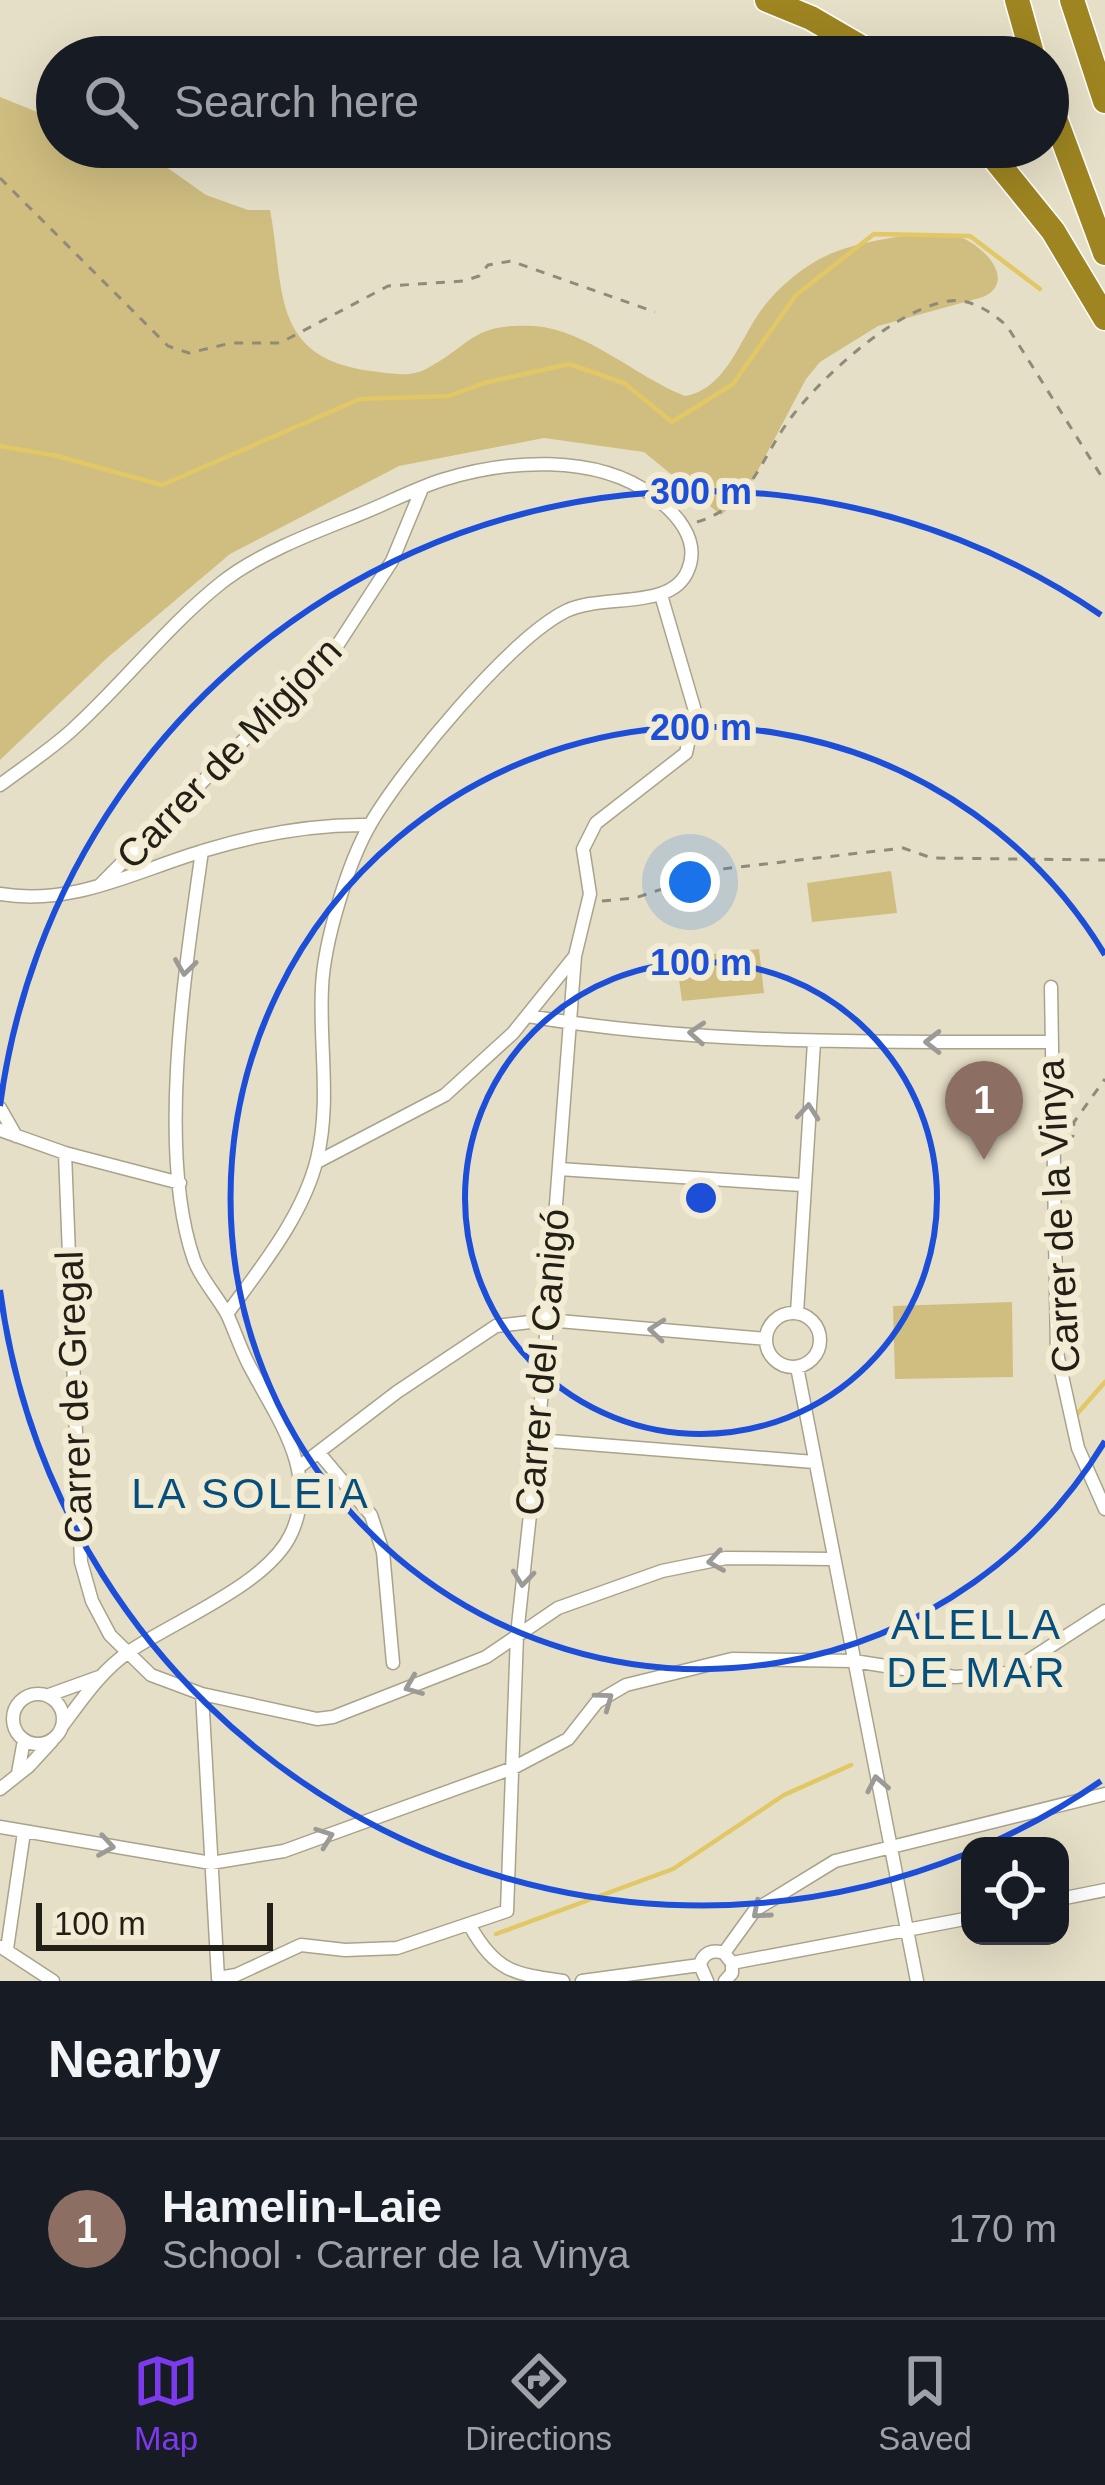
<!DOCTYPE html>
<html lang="en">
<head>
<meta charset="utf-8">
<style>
	:root { --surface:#171b24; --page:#20242c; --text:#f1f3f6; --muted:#9ea1a6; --line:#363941; --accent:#7c3aed }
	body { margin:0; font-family:Helvetica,sans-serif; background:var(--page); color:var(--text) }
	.controls { position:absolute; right:36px; bottom:36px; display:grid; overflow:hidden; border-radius:24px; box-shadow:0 12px 48px #0002 }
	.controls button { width:108px; height:108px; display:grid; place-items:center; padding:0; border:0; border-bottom:3px solid var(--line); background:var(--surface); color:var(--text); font:60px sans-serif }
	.scale { position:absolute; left:36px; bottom:30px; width:237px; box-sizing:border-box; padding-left:12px; border:6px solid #221f16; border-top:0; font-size:33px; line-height:42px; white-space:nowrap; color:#221f16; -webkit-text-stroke:9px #f3ecd4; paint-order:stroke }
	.you { position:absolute; left:690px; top:882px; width:42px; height:42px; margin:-30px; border:9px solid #fff; border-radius:50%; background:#1a73e8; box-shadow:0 0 0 18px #1a73e833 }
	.badge { display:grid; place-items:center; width:78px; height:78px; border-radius:50%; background:var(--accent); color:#fff; font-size:39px; font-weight:700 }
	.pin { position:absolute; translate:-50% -99px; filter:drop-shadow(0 3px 6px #0008) }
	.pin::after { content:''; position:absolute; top:63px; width:42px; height:36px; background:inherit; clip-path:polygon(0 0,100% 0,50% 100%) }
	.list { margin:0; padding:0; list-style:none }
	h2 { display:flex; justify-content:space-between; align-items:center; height:156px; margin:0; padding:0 48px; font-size:51px }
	h2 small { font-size:39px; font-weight:400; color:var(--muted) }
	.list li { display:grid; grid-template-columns:78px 1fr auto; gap:36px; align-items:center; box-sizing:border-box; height:180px; padding:0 48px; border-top:3px solid var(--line) }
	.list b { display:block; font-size:45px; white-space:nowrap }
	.list p { margin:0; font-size:39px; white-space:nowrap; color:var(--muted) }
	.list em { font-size:39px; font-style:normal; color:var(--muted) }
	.icon { flex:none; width:66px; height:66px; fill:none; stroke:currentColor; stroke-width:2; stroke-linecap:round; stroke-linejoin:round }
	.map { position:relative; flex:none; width:1105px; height:1981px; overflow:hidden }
	.search { position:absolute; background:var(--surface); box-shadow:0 12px 48px #0002; left:36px; right:36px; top:36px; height:132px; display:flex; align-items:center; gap:30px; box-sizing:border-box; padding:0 42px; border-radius:66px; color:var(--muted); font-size:45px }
	.sheet { height:336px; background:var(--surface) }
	nav { display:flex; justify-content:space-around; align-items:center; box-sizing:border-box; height:168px; border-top:3px solid var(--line); background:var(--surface); font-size:33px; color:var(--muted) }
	nav a { display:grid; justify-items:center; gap:6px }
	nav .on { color:var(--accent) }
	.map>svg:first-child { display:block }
</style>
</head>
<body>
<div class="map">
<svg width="1105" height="1981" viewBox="0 0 1105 1981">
	<rect width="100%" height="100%" fill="#e6dfc7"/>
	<path fill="#cfbe80" d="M0,97L57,120V147H138L206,195L248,210H270C285,287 269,358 371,371C389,373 410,378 426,369C473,344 471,323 534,326C586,329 638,378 685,396C727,389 740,338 762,309C779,286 808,262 835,252C863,241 924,230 953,235C979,240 1020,280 983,297L878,326L820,362L806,379L748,489L721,515L644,452L544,438L399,466L230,554L107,658L0,760Z
		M891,871L897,913L812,922L807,883Z
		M759,949L764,993L682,1001L676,958Z
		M1012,1302L1013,1377L895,1379L893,1306Z"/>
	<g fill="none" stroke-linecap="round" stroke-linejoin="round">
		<path stroke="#e1c765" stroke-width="4.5" d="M0,446L57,456L162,485L360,399L449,396L484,383L569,364L624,383L672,422L733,384L796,295L874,234L970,236L1040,289
			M1077,1414L1105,1382
			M496,1934L673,1869L784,1795L851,1765"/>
		<defs>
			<path id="minor" d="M0,785C24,767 50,750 72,730C123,684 167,626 221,583C257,554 315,532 358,515C386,504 414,489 442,480C506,460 595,453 652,495C675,512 701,539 688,570C672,611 603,593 566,611C510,639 403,768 371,823C348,862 324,942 322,987C319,1044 331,1102 317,1159C303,1216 261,1267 227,1314
				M100,885L337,646L392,561L421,491
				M0,894C75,906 135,871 206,850C259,834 314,824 370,825
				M1051,987L1057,1353L1078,1448L1105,1509
				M528,1016C700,1045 876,1042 1050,1042
				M0,1108L16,1136
				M0,1130L65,1153L180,1183
				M65,1153L81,1562L92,1601L110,1635L151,1675L202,1694L317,1719L333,1717L486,1657L558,1608L662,1571L726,1558L832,1559
				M317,1162L445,1095L513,1033L575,956L590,894L583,849L596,823L686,753L695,711L661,595
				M559,1169L802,1185
				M766 1340a27 27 0 1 1 54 0a27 27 0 1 1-54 0Z
				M797,1313L814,1042
				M797,1367L917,1981
				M538,1440L814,1462
				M319,1453L371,1515L383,1552L393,1663
				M299,1467L397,1392L496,1326L547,1320L766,1339
				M13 1719a25 25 0 1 1 50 0a25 25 0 1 1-50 0Z
				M202,1694L218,1978L236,1975L301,1945L345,1950L397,1948L507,1911L517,1635L538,1440L575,956
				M49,1695L99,1677
				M63,1725C83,1698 102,1670 130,1651C176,1620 268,1584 291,1534C320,1473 276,1417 249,1365C240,1348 235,1331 227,1314C217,1296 201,1279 194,1260C156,1151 186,964 202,851
				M18,1773L24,1740
				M0,1789L29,1766L52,1741
				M0,1827L211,1863L284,1851L513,1768L568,1739L597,1702L626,1685L732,1659L854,1661L955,1677L1009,1673L1105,1611
				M1060,1899L1105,1890
				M470,1926C496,1972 514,1974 563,1981
				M1,1947L53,1981
				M7,1949L24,1832
				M724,1953L755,1910L835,1861L1105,1794
				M732,1963L970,1918
				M582,1981L700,1965
				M707,1981L700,1965C703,1953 712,1949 724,1953L732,1963V1973L725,1981"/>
			<path id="motorway" d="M767,0L811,18L878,57
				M1017,0L1033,57
				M1072,0L1105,101
				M1048,99L1105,253
				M985,147L1053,231L1105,318"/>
		</defs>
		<use href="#minor" stroke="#a9a38c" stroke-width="15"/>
		<use href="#motorway" stroke="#fff" stroke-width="27"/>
		<path stroke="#908b79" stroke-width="3" stroke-dasharray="9 9" stroke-linecap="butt" d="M0,178L168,346L189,353L231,343H280L388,286L464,281L479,276L488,265L511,261L655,312
			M697,522C753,505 760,457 793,415C824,375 897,308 949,301C971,298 991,312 1007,326L1105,482
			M602,901L635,898L722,869L903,848L932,858L1105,860
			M1067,1141L1073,1136L1074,1122L1105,1079"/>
		<use href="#minor" stroke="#fff" stroke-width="12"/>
		<use href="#motorway" stroke="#9e8521" stroke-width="24"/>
	</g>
	<defs><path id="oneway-chevron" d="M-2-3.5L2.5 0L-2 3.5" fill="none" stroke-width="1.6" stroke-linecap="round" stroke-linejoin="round" transform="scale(3)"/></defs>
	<g stroke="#9c9a96">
		<use href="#oneway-chevron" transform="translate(185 967) rotate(98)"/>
		<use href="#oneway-chevron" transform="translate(697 1033) rotate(-176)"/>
		<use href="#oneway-chevron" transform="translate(933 1042) rotate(-180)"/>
		<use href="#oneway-chevron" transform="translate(808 1112) rotate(-85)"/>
		<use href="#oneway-chevron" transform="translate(657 1330) rotate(-175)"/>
		<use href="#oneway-chevron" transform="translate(716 1561) rotate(171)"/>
		<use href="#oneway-chevron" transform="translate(523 1578) rotate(96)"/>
		<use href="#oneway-chevron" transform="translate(413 1686) rotate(158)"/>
		<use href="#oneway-chevron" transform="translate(605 1700) rotate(-36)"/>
		<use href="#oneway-chevron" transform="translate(877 1784) rotate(-101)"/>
		<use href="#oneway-chevron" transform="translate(325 1837) rotate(-20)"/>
		<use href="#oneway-chevron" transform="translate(106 1846) rotate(9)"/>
		<use href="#oneway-chevron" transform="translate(760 1911) rotate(139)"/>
	</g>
	<g fill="none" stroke="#1d4ed8" stroke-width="6">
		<circle cx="701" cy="1198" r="236"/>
		<path d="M1105 1441A471 471 0 1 1 1105 955"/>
		<path d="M1101 1781A707 707 0 0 1 989 1844M966 1854A707 707 0 0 1 0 1290M0 1106A707 707 0 0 1 1101 615"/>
	</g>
	<g text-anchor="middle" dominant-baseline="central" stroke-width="12" stroke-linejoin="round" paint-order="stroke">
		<g font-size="39" fill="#221f16" stroke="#f3ecd4">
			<text transform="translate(229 753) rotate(-46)">Carrer de Migjorn</text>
			<text transform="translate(1058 1216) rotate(-93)">Carrer de la Vinya</text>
			<text transform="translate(542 1362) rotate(-85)">Carrer del Canigó</text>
			<text transform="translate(74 1397) rotate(-92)">Carrer de Gregal</text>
		</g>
		<g font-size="42" letter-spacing="3" fill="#064f7d" stroke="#f3ecd4">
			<text x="251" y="1493">LA SOLEIA</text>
			<text x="977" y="1624">ALELLA<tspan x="977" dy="48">DE MAR</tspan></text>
		</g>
	</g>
	<circle cx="701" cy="1198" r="18" fill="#1d4ed8" stroke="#f3ecd4" stroke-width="6"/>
	<g font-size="36" text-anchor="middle" font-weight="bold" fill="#1d4ed8" stroke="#f3ecd4" stroke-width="12" stroke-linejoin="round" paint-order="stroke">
		<text x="701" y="504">300 m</text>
		<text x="701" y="740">200 m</text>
		<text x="701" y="975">100 m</text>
	</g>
</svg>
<div class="controls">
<button><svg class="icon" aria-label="locate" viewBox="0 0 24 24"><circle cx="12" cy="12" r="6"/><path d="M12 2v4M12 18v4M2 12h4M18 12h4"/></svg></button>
</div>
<div class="scale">100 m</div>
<div class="you"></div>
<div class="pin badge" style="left:984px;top:1160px;background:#8d6e63">1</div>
<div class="search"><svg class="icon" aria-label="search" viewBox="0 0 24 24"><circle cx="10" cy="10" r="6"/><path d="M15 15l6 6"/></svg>Search here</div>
</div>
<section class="sheet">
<h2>Nearby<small></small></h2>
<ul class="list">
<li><span class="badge" style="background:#8d6e63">1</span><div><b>Hamelin-Laie</b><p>School · Carrer de la Vinya</p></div><em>170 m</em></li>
</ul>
</section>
<nav>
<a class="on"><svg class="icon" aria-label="map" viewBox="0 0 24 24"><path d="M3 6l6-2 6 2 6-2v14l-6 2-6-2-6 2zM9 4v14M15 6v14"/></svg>Map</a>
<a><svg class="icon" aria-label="directions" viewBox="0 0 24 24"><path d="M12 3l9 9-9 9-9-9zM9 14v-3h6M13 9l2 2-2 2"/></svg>Directions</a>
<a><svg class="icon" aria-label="saved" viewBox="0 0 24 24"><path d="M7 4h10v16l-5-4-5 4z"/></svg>Saved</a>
</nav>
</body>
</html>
